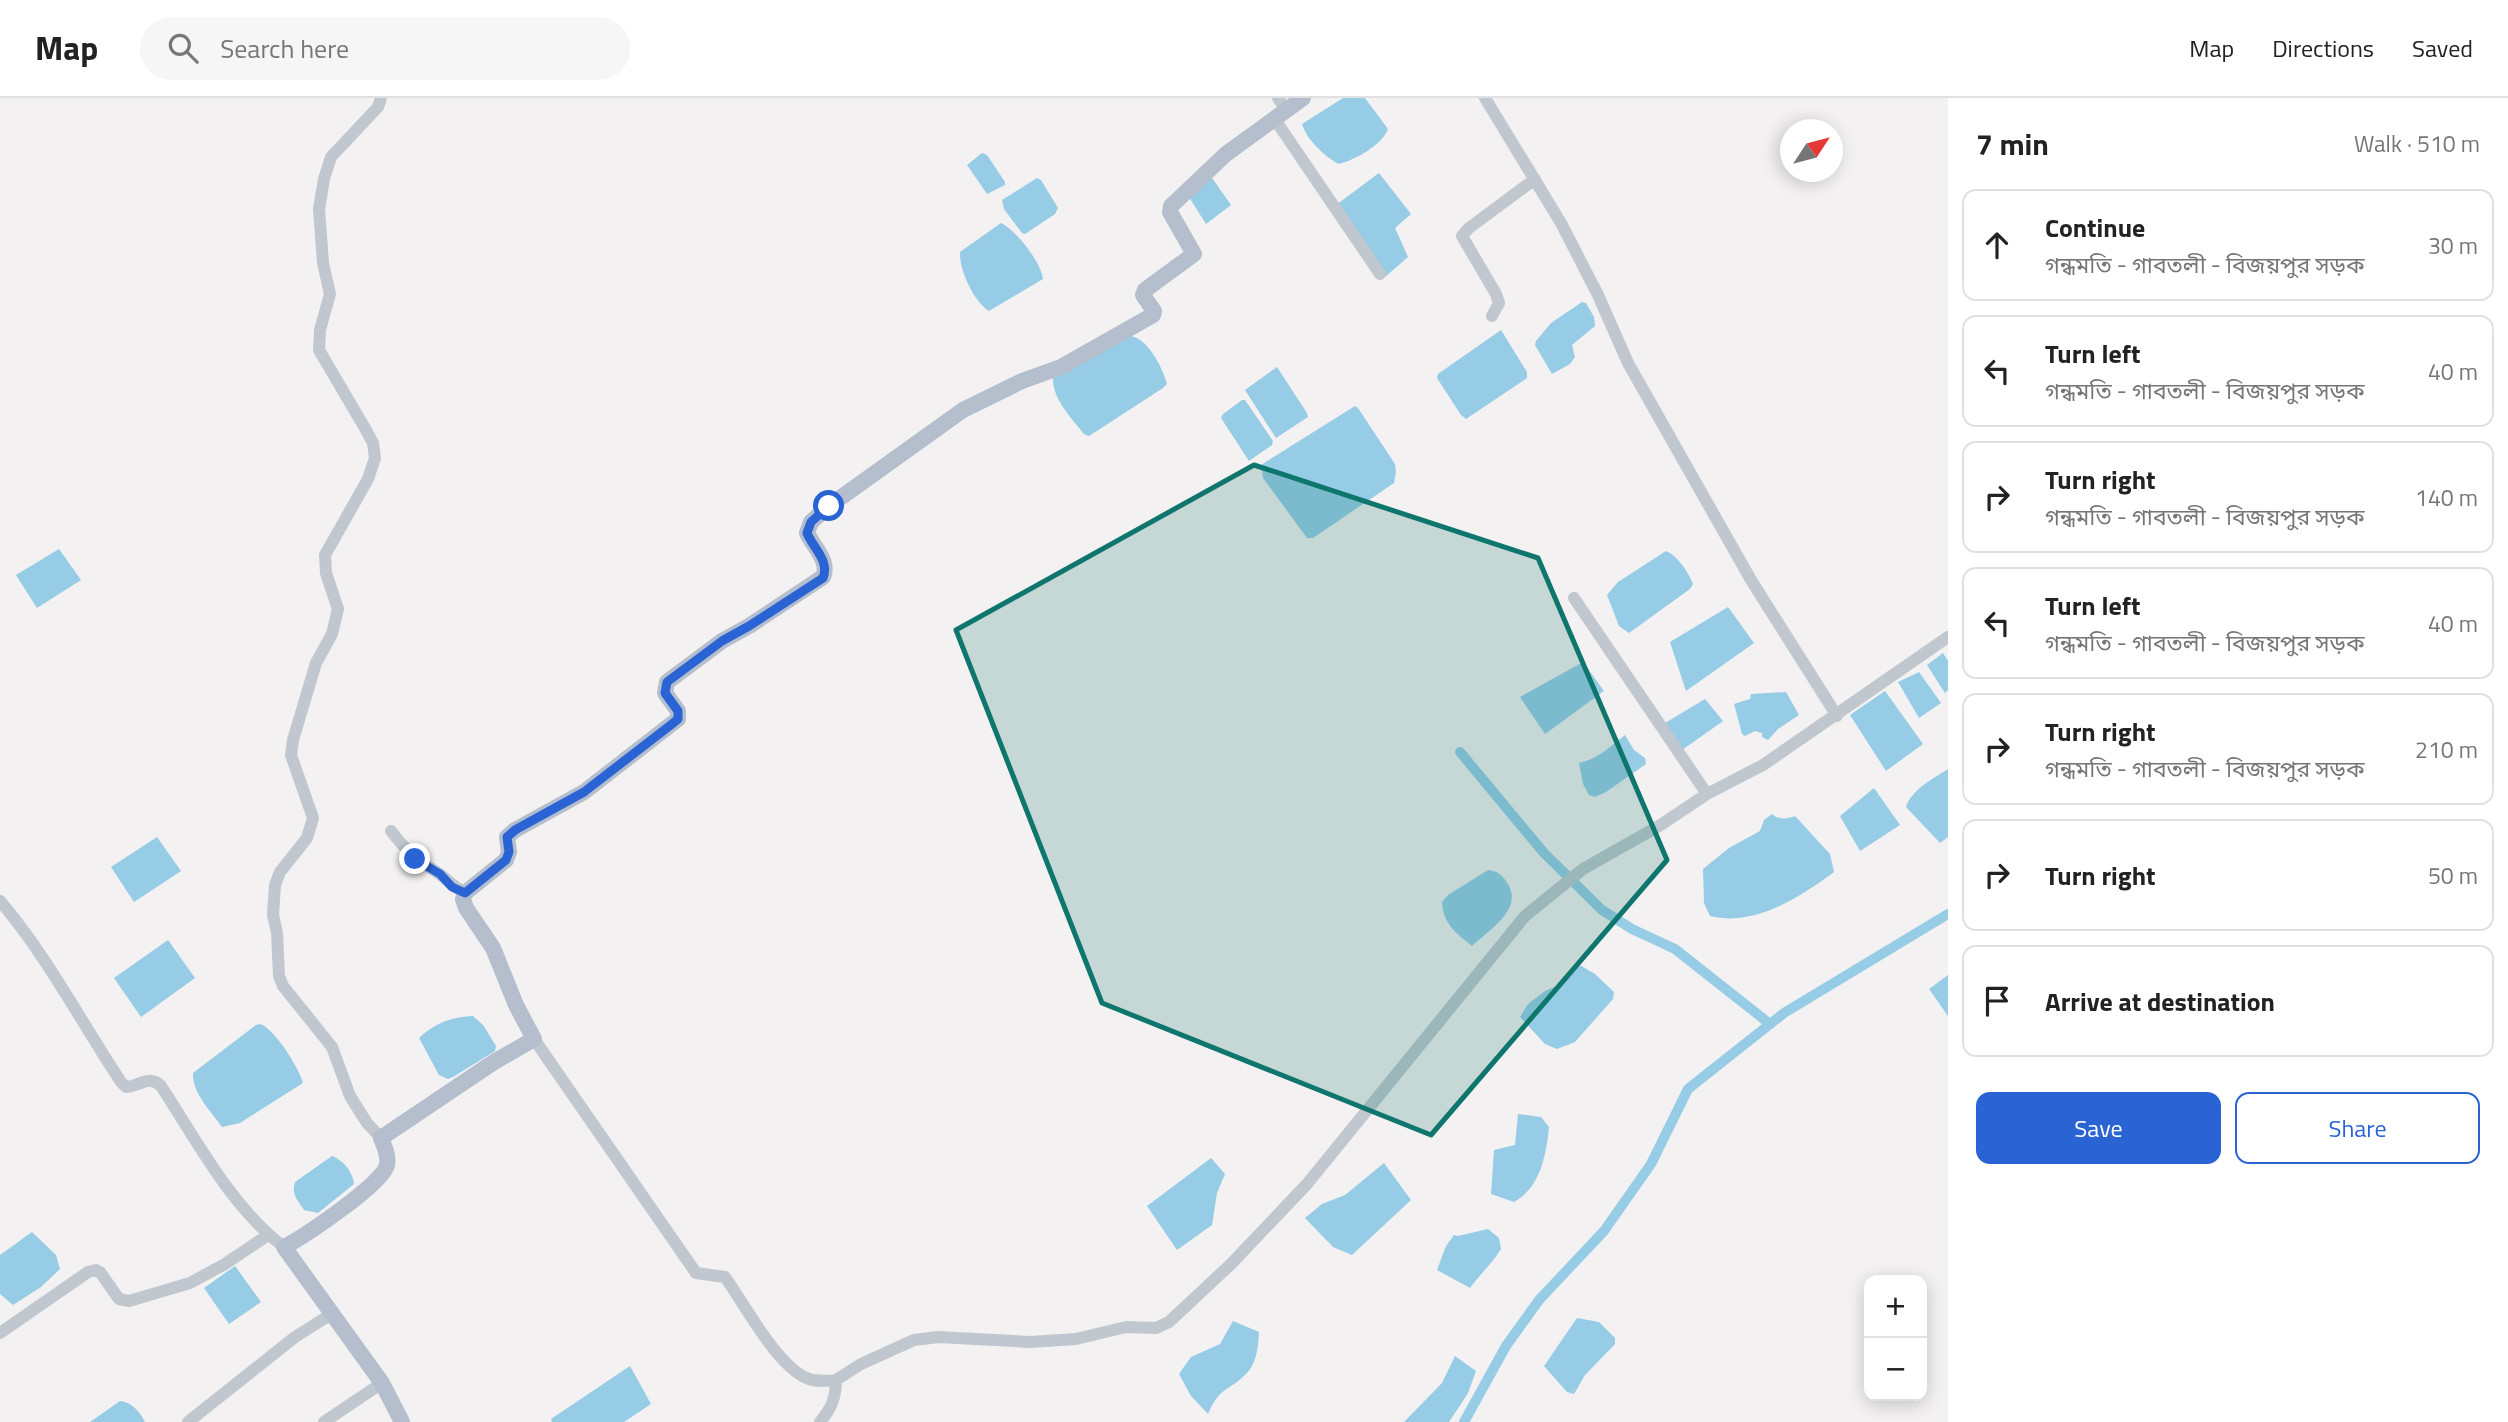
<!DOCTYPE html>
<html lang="en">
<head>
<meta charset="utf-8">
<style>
	:root { --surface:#fff; --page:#f6f6f6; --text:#222; --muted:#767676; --line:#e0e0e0; --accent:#2a63d4 }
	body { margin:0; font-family:"Titillium Web","Noto Sans Bengali",sans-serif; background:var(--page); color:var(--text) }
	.controls { position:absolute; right:21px; bottom:21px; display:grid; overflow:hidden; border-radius:14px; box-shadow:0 4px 18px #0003 }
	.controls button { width:63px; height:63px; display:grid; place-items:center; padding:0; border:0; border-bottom:2px solid var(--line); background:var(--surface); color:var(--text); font:35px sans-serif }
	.compass { position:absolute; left:1780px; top:21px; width:63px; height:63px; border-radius:50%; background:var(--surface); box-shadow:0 4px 18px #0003; rotate:54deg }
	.stop { position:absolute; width:21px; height:21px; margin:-16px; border:5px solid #2a63d4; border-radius:50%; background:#fff }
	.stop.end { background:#2a63d4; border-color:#fff; box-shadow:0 2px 7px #0008 }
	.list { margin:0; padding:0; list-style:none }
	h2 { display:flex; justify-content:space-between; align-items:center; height:91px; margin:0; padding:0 28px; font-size:30px }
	h2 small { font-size:23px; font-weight:400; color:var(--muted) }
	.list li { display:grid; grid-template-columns:46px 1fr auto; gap:21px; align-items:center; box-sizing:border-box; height:112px; margin:0 14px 14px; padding:0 14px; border:2px solid var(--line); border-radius:14px }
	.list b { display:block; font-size:26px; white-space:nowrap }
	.list p { margin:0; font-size:23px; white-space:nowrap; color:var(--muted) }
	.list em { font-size:23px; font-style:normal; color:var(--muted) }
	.actions { display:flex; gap:14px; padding:21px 28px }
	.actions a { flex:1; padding:16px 0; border:2px solid var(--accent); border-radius:14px; text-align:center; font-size:24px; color:var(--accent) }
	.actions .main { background:var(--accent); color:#fff }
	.icon { flex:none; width:38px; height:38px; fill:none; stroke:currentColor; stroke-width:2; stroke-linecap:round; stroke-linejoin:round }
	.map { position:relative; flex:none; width:1948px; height:1324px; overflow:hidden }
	header { display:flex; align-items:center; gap:42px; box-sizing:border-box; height:98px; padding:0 35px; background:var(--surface); border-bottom:2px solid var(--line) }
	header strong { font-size:33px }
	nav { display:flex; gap:38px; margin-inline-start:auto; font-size:24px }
	.search { width:490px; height:63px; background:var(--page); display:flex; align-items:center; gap:18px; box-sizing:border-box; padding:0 24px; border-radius:38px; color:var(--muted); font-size:26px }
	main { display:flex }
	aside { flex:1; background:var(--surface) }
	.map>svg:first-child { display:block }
</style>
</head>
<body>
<header>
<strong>Map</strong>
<div class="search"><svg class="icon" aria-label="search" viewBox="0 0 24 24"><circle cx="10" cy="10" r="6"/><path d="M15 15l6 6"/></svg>Search here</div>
<nav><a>Map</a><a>Directions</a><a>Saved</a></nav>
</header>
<main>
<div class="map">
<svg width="1948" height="1324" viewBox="0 0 1948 1324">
	<rect width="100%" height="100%" fill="#f3f1f1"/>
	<path fill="#96cce5" d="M1343,0H1365L1388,31C1382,47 1355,62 1339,66C1324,58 1307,42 1302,26Z
		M982,55L987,57L1005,84V87L987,96L967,67Z
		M1379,75L1411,116L1395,130L1408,159L1385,179L1336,107Z
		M1037,80L1041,82L1058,110L1055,116L1025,136L1022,135L1004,111L1002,102Z
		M1212,80L1231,107L1206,126L1187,96Z
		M1001,125C1016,132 1041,164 1043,181L989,213C974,204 959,172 960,154Z
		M1582,204L1586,205L1594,219L1595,228L1572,247L1575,259L1570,266L1552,276L1535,247L1536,243L1551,225Z
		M1501,232L1527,274V280L1466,321L1461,317L1437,280L1438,276Z
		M1130,238C1147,239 1163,270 1167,286L1163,290L1089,338L1084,336C1071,319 1052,301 1053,279Z
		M1277,269L1307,315L1308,319L1276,340L1245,292Z
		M1242,302H1245L1273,343L1272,347L1249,363L1221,320L1223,316Z
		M1355,308L1358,310L1395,366L1396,374L1394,385L1313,440H1307L1263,380L1261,367Z
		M59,451L81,482L37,510L16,477Z
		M1666,453C1678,458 1688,474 1693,486L1690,491L1629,535L1619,528L1607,497L1618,484Z
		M1728,509L1754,545L1686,593L1670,544Z
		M1943,555L1948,563V592L1945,595L1927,567Z
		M1583,564L1604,593L1545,636L1520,599Z
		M1919,574L1941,605L1919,620L1898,584Z
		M1885,593L1923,646L1886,673L1850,617Z
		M1786,594L1799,617L1778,631L1768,642L1762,639V635L1755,633L1745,638L1742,636L1734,606L1750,601L1751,596Z
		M1705,601L1723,623L1682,652L1665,625Z
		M1625,637L1634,652L1645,660L1646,666L1606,694L1595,699L1589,697L1583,686L1579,665C1599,661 1610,648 1625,637Z
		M1948,671V739L1940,745L1906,709C1912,691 1933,681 1948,671Z
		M1874,690L1900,727L1860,753L1840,718Z
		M1772,716C1778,722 1787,721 1795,718L1830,756L1834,774C1799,800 1754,829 1710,818L1704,805L1703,771L1729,750L1760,733L1764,722Z
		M157,739L181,773L134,804L111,769Z
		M1488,772C1497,773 1501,776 1506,783C1526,810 1490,831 1472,848C1456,835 1443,826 1442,804L1448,797Z
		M168,842L195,880L141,919L114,880Z
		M1578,866L1595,876L1614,894L1613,901L1575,944L1557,951L1545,946L1520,919L1528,906L1545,893L1559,887L1571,871Z
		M1948,877V918L1929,891Z
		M473,918L483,927L496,948L495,953L453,979L448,981L439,977L419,940C435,925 451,919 473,918Z
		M260,926C275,931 299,970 303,985L240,1025L222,1029C211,1013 192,995 193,975L256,927Z
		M1518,1016L1541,1019L1549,1029C1546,1057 1541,1089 1514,1104L1491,1096L1494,1052L1515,1047Z
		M332,1058C343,1062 353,1074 354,1086L318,1115L304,1112C298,1103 291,1096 295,1084Z
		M1211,1060L1225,1076L1217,1095L1212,1127L1177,1152L1147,1108Z
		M1384,1065L1411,1102L1352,1157L1333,1149L1305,1120L1322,1106L1345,1097Z
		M1488,1131L1499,1140L1501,1151C1492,1166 1480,1176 1470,1190L1437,1172L1446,1148L1454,1137L1458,1138Z
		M32,1134L56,1157L60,1171L41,1189L13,1207L0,1196V1157Z
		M235,1168L261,1204L229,1226L204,1190Z
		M1577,1220L1599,1224L1615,1240V1246L1585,1277L1574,1296L1567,1294L1544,1268Z
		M1233,1223L1259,1234C1258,1249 1257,1265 1246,1276C1228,1294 1220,1288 1208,1316L1191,1298L1179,1276L1191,1259L1220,1246Z
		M1455,1258L1476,1273L1468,1295L1449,1324H1404L1442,1285Z
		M630,1268L651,1306L624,1324H552L551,1321Z
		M120,1303C132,1304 140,1314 145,1324H90Z"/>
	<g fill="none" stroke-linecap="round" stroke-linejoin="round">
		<path stroke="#96cce5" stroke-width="10" d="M1460,654L1544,755L1602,812L1632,831L1675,851L1770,926
			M1464,1324L1506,1248L1539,1202L1604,1133L1651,1066L1688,991L1784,915L1948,816"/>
		<path stroke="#c0c7ce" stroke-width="12" d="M1278,0L1286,12
			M1485,0L1561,125L1598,197L1628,265L1751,482L1837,618
			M1274,20L1380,176
			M1492,218L1499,205L1496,196L1462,138L1469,130L1535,81
			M1574,500L1707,696
			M391,733C406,753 417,761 438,775C448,782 454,789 465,795
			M0,803C47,858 81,924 121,984L126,989C140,988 149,976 161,988C197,1043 231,1109 284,1149
			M534,941L696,1175L725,1179C745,1207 778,1270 809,1281C818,1284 826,1283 836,1282
			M381,1040L367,1025L350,998L332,949L283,888L279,878L277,835L273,817L275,787L280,774L307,740L313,720L291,657L293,642L316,565L332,536L338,511L326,475L325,457L368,381L375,360L373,345L366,332L319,252L320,232L330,196L323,165L319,111L324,81L331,59L378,9L381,0
			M0,1235L88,1174L96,1172L100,1174L119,1201L129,1203L190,1185L225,1166L268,1137
			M188,1324L295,1239L333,1215
			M324,1324L382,1285
			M820,1324C831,1311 836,1300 836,1282L861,1266L914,1242L938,1239L1030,1244L1076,1241L1126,1229L1156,1230L1169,1224L1231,1166L1307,1086L1525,818L1583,771L1659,728L1707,696L1763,667L1948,539"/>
		<path stroke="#b4becd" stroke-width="16" d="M402,1324L382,1285L284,1149C303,1139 383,1086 387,1067C389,1058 384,1048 381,1040L494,964L534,941L516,907L493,850L466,810L463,801L465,795L506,762L509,754L507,739L515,732L584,694L678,621V613L665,595L667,584L722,543L749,528L823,479C830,463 814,450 807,435L811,424L829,408L963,312L1022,283L1061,269L1153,217L1154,213L1143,197L1145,192L1194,156L1170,114L1171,108L1226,56L1303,0"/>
	</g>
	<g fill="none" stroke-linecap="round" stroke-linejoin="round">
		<path stroke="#2a63d4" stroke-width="9" d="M415,761L440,776L452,789L465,795L506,762L509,754L507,739L515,732L584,694L672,626L678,621V613L665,595L667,584L722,543L749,528L823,480C830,463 813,450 807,435L811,424L829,408"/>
	</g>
	<path fill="#0f766e" fill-opacity="0.2" stroke="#0f766e" stroke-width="5" stroke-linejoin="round" d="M1254,367L1538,460L1667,762L1431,1037L1102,905L956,532Z"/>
</svg>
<div class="controls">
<button>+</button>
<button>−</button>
</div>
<svg class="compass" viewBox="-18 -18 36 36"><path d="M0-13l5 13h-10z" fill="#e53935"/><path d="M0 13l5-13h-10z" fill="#767676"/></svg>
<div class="stop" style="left:829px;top:408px"></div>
<div class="stop end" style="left:415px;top:761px"></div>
</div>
<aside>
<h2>7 min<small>Walk · 510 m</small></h2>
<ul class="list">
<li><svg class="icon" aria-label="ahead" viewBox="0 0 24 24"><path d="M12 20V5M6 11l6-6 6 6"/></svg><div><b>Continue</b><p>গন্ধমতি - গাবতলী - বিজয়পুর সড়ক</p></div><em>30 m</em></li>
<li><svg class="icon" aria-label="left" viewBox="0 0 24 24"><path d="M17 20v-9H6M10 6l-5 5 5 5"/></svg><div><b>Turn left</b><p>গন্ধমতি - গাবতলী - বিজয়পুর সড়ক</p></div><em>40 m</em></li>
<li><svg class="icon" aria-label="right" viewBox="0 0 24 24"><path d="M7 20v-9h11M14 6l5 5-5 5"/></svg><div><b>Turn right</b><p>গন্ধমতি - গাবতলী - বিজয়পুর সড়ক</p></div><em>140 m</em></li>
<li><svg class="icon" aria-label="left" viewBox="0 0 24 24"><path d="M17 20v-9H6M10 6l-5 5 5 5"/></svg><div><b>Turn left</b><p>গন্ধমতি - গাবতলী - বিজয়পুর সড়ক</p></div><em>40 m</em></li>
<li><svg class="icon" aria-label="right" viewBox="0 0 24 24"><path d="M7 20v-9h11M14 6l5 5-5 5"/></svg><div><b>Turn right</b><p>গন্ধমতি - গাবতলী - বিজয়পুর সড়ক</p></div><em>210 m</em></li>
<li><svg class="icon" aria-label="right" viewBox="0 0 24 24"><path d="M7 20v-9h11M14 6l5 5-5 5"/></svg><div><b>Turn right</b></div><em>50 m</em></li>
<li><svg class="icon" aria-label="arrive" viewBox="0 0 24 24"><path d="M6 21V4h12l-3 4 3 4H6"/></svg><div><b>Arrive at destination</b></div></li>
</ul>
<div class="actions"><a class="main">Save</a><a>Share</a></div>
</aside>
</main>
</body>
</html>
